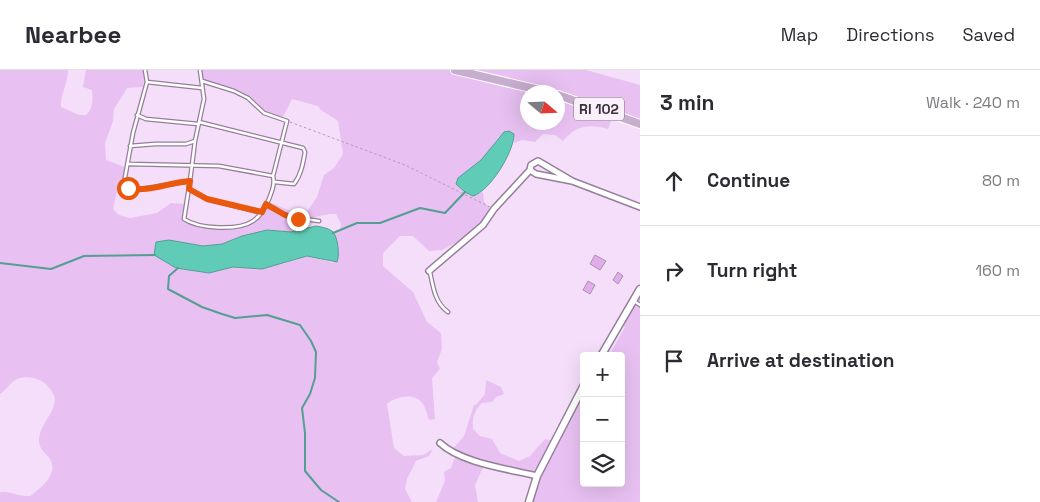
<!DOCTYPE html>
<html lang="en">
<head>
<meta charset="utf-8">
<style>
	:root { --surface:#fff; --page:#f2f2f3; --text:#2b2b33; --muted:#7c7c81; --line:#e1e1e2 }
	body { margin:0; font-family:"Space Grotesk",sans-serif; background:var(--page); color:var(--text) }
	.controls { position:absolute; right:15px; bottom:15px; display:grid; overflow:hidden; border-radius:5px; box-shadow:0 5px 20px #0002 }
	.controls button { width:45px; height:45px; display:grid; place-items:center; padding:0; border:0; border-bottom:1px solid var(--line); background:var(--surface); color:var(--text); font:25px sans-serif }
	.compass { position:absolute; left:520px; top:15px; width:45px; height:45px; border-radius:50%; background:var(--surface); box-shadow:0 5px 20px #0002; rotate:109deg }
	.stop { position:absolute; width:15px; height:15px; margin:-11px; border:4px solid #ea580c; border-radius:50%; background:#fff }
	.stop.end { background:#ea580c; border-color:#fff; box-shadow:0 1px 5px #0008 }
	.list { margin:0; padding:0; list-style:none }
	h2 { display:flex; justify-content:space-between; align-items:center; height:65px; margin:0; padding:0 20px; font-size:21px }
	h2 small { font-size:16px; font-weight:400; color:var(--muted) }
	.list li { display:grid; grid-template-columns:32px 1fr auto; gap:15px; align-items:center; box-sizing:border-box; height:90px; padding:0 20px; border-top:1px solid var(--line) }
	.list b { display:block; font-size:19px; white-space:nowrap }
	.list em { font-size:16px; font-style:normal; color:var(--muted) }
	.icon { flex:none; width:28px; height:28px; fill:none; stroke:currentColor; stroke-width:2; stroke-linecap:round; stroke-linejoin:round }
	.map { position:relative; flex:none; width:640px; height:432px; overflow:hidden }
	header { display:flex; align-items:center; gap:30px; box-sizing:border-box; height:70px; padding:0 25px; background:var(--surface); border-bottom:1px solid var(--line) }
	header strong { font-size:24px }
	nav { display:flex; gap:28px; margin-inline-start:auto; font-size:18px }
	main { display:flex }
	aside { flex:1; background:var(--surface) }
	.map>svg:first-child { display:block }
</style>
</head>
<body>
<header>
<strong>Nearbee</strong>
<nav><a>Map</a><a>Directions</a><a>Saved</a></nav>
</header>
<main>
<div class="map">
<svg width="640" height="432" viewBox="0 0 640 432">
	<rect width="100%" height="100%" fill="#f5defa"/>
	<path fill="#e8c1f2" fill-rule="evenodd" d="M0,0H68C68,14 60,25 61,37L79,45H86C93,39 93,29 92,20L83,17L86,0H145L143,17L127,18L114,39L113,51L105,73L106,90L127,98L124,113L117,121L113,139L119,145L130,148L157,143L171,133L185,134L182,145L184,149C200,157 243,163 257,150C262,145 263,138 266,132C280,134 292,146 307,142L317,127L324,105L334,98L343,84L338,51L321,40L318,36L292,29L283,47C261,45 261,32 244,23C233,16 216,13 203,12L200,0H586L640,15V55L613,46L608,59C590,54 576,55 563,71L555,65L543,64L535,72L522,70L514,73V64L499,67L481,90L458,108L476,125L483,122L484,132L493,141L480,157L461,170L442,180L429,181L413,166H400L383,183V196L413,222L427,252L441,263L442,279L437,292L440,299L432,308L435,349L429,350C427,345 426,338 423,334C415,322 396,326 387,334L394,378L404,386L423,385L433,379L429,386L416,391L407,409L405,419L412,432H0V422C10,420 18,427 30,426C40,419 59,404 50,389C45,382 39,380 39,370C40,347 71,334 43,312C36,307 25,306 17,309C10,312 6,321 0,324ZM528,22H558V52H528ZM329,144H336L341,154L340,160L334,163L336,170L334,193L307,186L283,194L233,197L209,203L170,195L165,189L169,170L203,176L222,174L242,166L267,161L291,162L307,157C312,145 318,147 329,144Z
		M640,220V432H529L537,407L485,393L475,415L478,432H436L445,411L444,402L451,398L456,384L451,381L464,366L474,335H476L485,324L486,310L501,317L504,324L496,327L492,332L482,333C474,341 472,348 473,359L480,366L492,369L500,383L519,391L530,386L545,369L555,371L584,317V413H621V286H602L606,280L611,282L625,257L620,255Z"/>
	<path fill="#60ccb7" stroke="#559e92" d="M509,61L514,64C514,82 490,121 473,126L465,122L456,114L458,108L481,90L504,62Z
		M316,156C321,157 328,158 332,161C338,166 340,185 337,192L307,186L262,199L233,197L209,203L176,198L154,185L156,172L169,170L203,176L222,174L242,166L267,160L291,162Z"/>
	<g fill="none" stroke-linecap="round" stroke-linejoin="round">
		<path stroke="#559e92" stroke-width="2" d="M333,163L357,153H380L420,138L445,143L465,122
			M0,193L51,199L84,186L155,185
			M178,198L169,206L168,219L202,237L222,244L235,248L267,245L300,255L311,271L316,282L315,308L310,324L302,338L305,363V401L321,420L339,432"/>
	</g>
	<path fill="#e0acec" stroke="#a892ad" d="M595,185L606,191L600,200L590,194Z
		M618,202L623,206L618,214L613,210Z
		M588,211L595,215L590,224L583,220Z"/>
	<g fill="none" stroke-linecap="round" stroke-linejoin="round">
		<defs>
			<path id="service" d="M145,0L147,12L133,63L124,113L128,118L135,120L190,111L184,149C199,159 238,161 253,151C261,146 265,137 269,129C272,121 275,114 273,106L287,51L264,43L248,28L234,21L202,11
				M147,12L202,18
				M137,45L146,49L198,54
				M199,52L303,78L305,82C303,94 301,105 294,114L275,112
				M130,76L155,74H186L195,71
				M129,94L219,96L273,106
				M190,111L195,71L204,29L200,0
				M189,119L207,129L262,143
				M266,135L290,147L319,151
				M430,202C433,217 435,233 448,242
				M634,231L640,235"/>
			<path id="minor" d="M530,100L531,95L538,91L572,111L640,137
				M429,201L483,155L494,139L530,100L536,104L572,111
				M440,373C461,393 509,399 537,406"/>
			<path id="tertiary" d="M601,286L640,219
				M529,432L537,406L584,315"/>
			<path id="primary" d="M455,0L548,22
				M558,25L640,54"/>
		</defs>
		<use href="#service" stroke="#947f99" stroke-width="5"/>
		<use href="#minor" stroke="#947f99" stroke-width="8"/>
		<use href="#tertiary" stroke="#947f99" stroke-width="9"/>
		<use href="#primary" stroke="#fff" stroke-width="10"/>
		<path stroke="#b09eb4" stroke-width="1" stroke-dasharray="2.5 2.5" stroke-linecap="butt" d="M290,52L405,95L490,137"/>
		<use href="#service" stroke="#fff" stroke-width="2.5"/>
		<use href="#minor" stroke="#fff" stroke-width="5"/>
		<use href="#tertiary" stroke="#fff" stroke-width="6"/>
		<use href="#primary" stroke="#c8aece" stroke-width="8"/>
	</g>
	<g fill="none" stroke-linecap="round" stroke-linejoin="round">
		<path stroke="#ea580c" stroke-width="6" d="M128,118C147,123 170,112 190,111L189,119L207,129L262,142L266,134L285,145L298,149"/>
	</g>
	<g text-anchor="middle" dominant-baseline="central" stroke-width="4" stroke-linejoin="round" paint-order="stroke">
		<rect fill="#faf0fc" stroke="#746b76" stroke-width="1" x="574" y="27.5" width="50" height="23" rx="4"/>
		<g font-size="14" font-weight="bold" fill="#3b323d">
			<text x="599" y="39">RI 102</text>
		</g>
	</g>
</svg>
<div class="controls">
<button>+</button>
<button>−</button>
<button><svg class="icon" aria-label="layers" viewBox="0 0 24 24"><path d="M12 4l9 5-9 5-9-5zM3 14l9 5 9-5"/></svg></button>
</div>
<svg class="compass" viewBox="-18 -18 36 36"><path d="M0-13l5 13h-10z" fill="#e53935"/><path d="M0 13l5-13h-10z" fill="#7c7c81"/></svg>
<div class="stop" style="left:128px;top:118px"></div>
<div class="stop end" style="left:298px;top:149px"></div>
</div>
<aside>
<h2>3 min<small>Walk · 240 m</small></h2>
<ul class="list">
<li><svg class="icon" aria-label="ahead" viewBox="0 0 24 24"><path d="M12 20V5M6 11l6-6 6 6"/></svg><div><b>Continue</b></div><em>80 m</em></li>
<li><svg class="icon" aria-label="right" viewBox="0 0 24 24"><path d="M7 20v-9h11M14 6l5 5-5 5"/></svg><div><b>Turn right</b></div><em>160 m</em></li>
<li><svg class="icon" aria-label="arrive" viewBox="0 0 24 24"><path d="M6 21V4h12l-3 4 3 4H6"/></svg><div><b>Arrive at destination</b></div></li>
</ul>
</aside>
</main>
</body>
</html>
